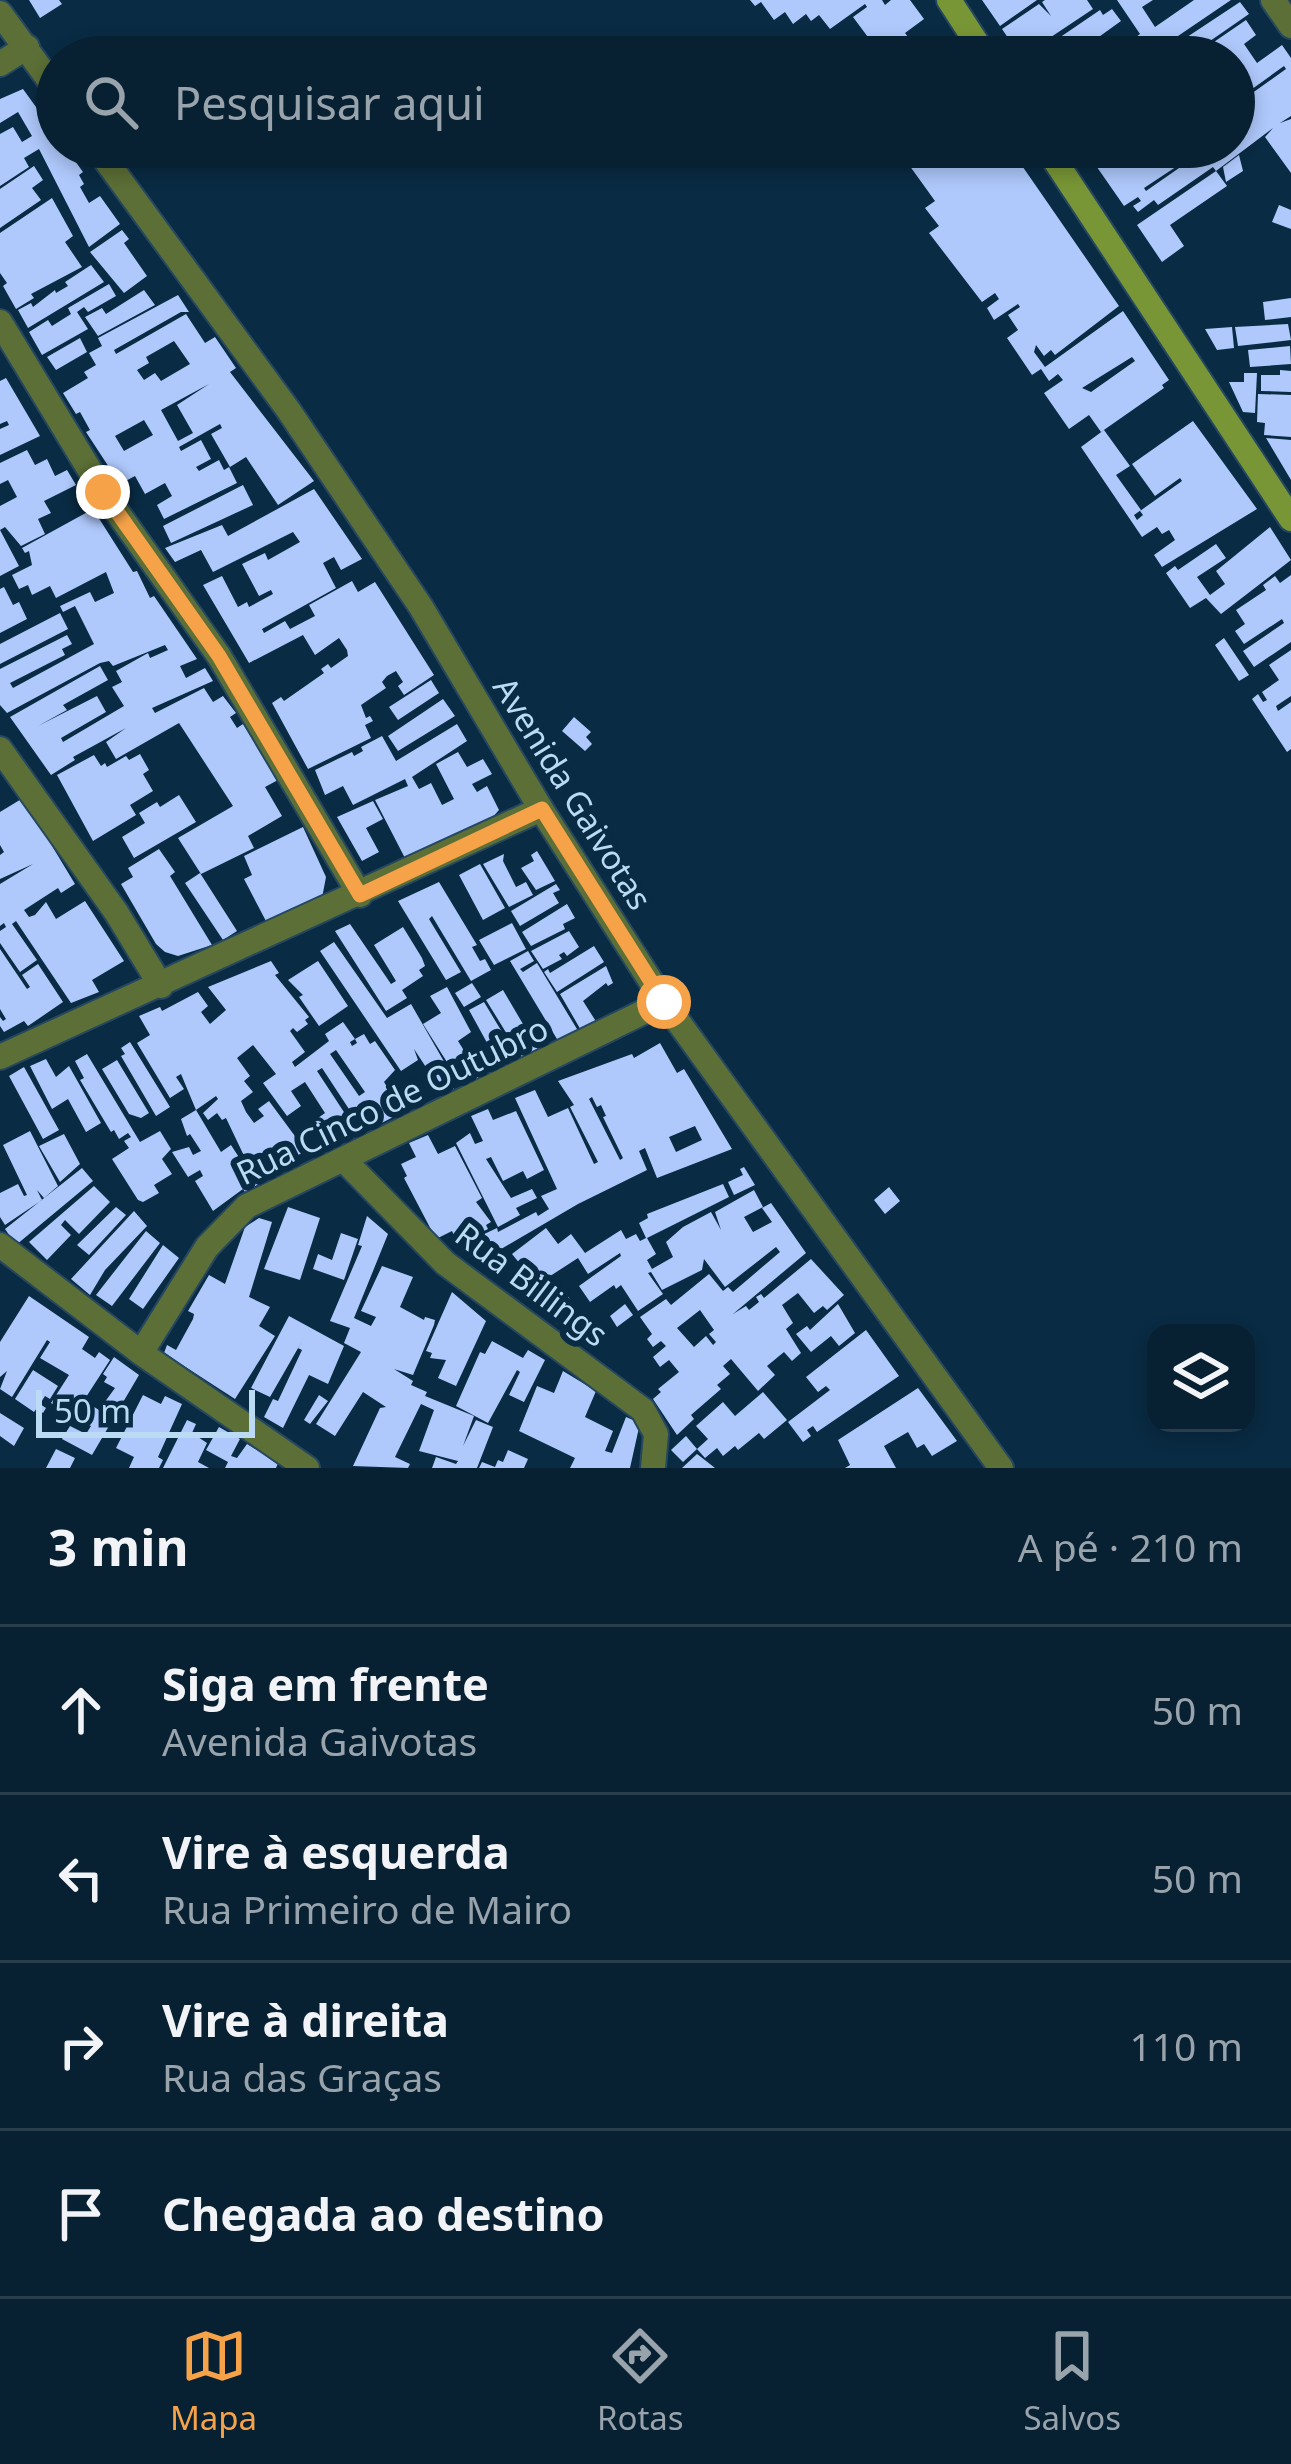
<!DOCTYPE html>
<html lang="pt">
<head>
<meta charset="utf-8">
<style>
	:root { --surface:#072032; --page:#10283a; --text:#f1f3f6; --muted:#98a3ac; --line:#283e4d; --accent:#f6a248 }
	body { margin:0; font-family:"Noto Sans",sans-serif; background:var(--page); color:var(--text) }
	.controls { position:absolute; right:36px; bottom:36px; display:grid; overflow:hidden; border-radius:24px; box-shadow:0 6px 18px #0003 }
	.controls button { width:108px; height:108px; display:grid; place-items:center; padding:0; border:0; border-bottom:3px solid var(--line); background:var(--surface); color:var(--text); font:60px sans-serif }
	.scale { position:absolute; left:36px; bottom:30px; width:219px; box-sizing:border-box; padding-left:12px; border:6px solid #bbdaf4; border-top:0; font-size:33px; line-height:42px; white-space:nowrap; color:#bbdaf4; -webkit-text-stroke:9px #092b43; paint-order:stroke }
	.stop { position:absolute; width:36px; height:36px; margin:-27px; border:9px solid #f6a248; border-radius:50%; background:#fff }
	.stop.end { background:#f6a248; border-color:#fff; box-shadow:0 3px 12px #0008 }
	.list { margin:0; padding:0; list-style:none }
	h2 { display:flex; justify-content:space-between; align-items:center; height:156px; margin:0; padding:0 48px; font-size:51px }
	h2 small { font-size:39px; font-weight:400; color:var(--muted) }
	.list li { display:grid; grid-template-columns:78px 1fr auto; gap:36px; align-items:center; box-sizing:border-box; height:168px; padding:0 48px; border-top:3px solid var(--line) }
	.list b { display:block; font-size:45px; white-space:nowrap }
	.list p { margin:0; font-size:39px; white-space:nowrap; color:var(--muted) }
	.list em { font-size:39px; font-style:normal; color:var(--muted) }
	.icon { flex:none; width:66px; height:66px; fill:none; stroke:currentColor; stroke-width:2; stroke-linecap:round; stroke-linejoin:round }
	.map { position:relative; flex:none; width:1291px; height:1468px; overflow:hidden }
	.search { position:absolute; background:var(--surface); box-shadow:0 6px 18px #0003; left:36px; right:36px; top:36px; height:132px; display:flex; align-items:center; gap:30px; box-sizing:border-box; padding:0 42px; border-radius:66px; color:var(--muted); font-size:45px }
	.sheet { height:828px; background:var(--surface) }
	nav { display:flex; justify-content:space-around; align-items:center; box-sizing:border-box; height:168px; border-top:3px solid var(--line); background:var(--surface); font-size:33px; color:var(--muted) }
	nav a { display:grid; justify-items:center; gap:6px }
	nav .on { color:var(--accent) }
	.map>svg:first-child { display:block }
</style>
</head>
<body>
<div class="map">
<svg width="1291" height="1468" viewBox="0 0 1291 1468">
	<rect width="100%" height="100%" fill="#092b43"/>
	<path fill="#afc9fc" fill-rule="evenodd" d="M29,0H59L62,4L40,18Z
		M750,0H882L885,5L891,0H910L924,19L905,33L923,57H872L879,52L853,17L867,7L865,4L830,29L819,15L811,21L806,14L793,24L785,12L774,20L761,2L755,6Z
		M982,0H1037L1000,26Z
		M1045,0H1087L1093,9L1021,57L1002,29L1039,4L1051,16L1042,2Z
		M1117,0H1153L1142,7L1155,27L1194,0H1231L1178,36L1181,41L1240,2L1249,14L1187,57H1115L1119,54L1117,51L1140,34Z
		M1112,9L1121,21L1096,39L1109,57H1031L1100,10L1103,15Z
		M1246,20L1256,35L1244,44L1257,63L1282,45L1291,58V116L1280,123L1291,119V173L1265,137L1273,128L1216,171L1213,167L1158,205L1154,200L1138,212L1133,206L1141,201L1138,197L1124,206L1083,147H1188L1194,155L1144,188L1146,191L1202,152L1199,147H1234V106L1286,69L1284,66L1234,102V57H1192Z
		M23,89L57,136V147H65L83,172L79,175L84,184L80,187L89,203L100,196L120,224L89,247L39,149L24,158L29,167L0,186V134L13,127L22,142L32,136L18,112L0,123V99Z
		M904,147H1009L1119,306L1055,355L1051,350L1044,356L1036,345L1034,352L1045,367L1123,311L1169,380L1162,385L1164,388L1101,432L1089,415L1069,429L1044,393L1063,380L1058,374L1049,381L1041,369L1032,375L1007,338L1018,330L1008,315L1020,307L1018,304L994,320L987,308L999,299L995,293L982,302L929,233L939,226L925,208L935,201L899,151ZM1132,357L1135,361L1091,392L1082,388Z
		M1239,155L1243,171L1226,182L1223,167Z
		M34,166L43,180L32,188L41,200L0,228V189Z
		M1216,171L1227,186L1170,225L1184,246L1162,262L1137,225Z
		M52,198L73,236L65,242L82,267L31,294L34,298L16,309L3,286L7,283L0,273V233Z
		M1279,205L1291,210V229L1272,222Z
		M122,230L129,239L124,243L147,276L124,293L90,252Z
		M91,265L104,282L28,328L18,310L31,303L33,307L55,290L56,293L68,286L65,282Z
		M109,284L116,296L88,312L84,307L77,312L88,329L42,355L29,332L48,320L52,326L71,314L68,308Z
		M144,290L155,305L98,336L85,317L102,308L106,314Z
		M178,295L189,312H181L114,350L116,354L186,314L205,343L215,337L236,368L230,372L314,481L278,505L246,457L230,467L211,434L222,428L220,424L179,447L181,451L201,440L211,459L196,467L199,471L219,460L224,470L229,467L237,483L164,519L157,505L172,496L165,483L145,494L135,476L120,484L86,432L90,430L80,412L76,414L63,393L88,378L84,372L96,365L89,353L102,346L98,338ZM174,341L190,364L161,381L155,373L144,380L137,370L149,363L146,357ZM209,384L177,405L193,433L178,441L161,410ZM144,420L153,435L124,451L115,436Z
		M1291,298V317L1265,320L1263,302Z
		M1288,324L1291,340L1238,346L1235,327Z
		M1232,327L1234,348L1217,350L1205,329Z
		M80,338L87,352L56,370L47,357Z
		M1290,346L1291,364L1250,367L1248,350Z
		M1280,370L1291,371V392L1261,391V375H1280Z
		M1244,373H1257L1255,413L1243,412L1229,382H1244Z
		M6,378L40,436L0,455V429L9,425L7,421L0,424V381Z
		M1258,394L1291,395V437L1264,435L1265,423L1257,422Z
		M1193,421L1257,509L1162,567L1154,555L1175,540L1169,530L1162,534L1157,527L1142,537L1081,447L1104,430L1130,466L1116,475L1141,510L1134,515L1137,520L1143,515L1140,511L1182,481L1180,478L1155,496L1132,464Z
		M1266,438L1291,440V480Z
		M27,450L35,465L47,459L55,476L67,470L76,485L44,501L51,513L38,519L45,534L21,546L5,527L0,530L19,566L0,576V506L17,497L8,480L0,484V463Z
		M243,485L253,505L171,543L163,526Z
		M314,489L362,559L341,570L334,557L323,563L336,588L262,629L264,633L285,621L290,629L315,616L309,605L352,581L358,592L375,582L434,675L404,695L398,686L403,682L396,671L387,676L382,682L386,688L361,705L366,718L370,716L373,721L365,725L371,738L308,769L272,703L281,697L284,701L324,673L321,669L328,664L331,668L348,656L347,650L339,638L315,655L303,635L249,663L203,585L222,576L238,607L247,602L249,607L273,594L271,590L259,596L242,564L265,553L268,560L300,542L293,532L213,572L201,550L175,562L165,548L222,525L228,536Z
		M93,509L133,572L137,571L150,598L154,596L197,659L180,666L186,678L205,668L213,681L152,708L155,713L204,688L213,702L223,696L236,713L230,717L237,728L243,724L278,780L265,787L282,816L248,836L254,848L201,874L178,838L233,806L179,723L116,759L106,742L126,728L73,757L75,760L51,775L10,717L100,666L108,680L63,705L67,710L38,726L97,696L106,712L61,738L63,742L124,706L112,687L122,682L116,671L148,653L150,658L168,650L165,645L113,666L109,661L100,663L7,713L0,705V669L67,635L72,644L62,649L65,655L10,683L13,688L94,644L75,606L63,612L60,606L90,592L95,602L114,593L106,572L56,598L50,586L32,595L28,585L19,589L12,575L32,565L29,551L25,553L22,548Z
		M1270,527L1291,560L1221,614L1206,598L1190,608L1166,573L1175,566L1178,570L1216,544L1226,558L1197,577L1210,595L1225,584L1216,571Z
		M1291,575V642L1254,667L1243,651L1284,623L1282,619L1244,644L1235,631L1245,624L1236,610L1266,590L1263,585L1275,576L1280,583Z
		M4,587L13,605L19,602L27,619L0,633V589Z
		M60,613L68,629L0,664V644Z
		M1224,638L1249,675L1239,681L1215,645Z
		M1291,650V696L1276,706L1278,711L1291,702V749L1287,752L1252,699L1258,694L1263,702L1267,700L1262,692L1279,680L1269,665Z
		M431,680L439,693L398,720L389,707Z
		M443,699L455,716L398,751L388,736Z
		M574,717L591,732L586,737L592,744L585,751L562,731Z
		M457,724L467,741L412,777L419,789L431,783L442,805L454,799L436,764L458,752L467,767L483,759L492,774L472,784L477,792L487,786L499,810L491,819L407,862L375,800L408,786L405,779L353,805L343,786L325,795L315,770L352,752L354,756L363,751L361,747L382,736L396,761Z
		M140,754L149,770L143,774L153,791L130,805L136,815L93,841L57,775L94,755L101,766L105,763L107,767L126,756L129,760Z
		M179,795L196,822L134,858L122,837L145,823L139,813L157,802L160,807Z
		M23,798L75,884L61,893L58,888L24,910L29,917L35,915L46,902L56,919L85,901L124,961L92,980L99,992L71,1003L16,921L12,924L37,960L20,972L0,943V931L6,927L4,923L0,926V884L33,864L0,879V855L4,852L0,845V812Z
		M373,801L383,819L366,828L379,852L362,861L337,817Z
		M303,827L326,877L322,898L267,923L244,879L252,875L244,856Z
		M159,849L175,872L170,876L212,945L178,956L165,952L156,944L121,884L133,877L128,868Z
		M537,851L555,881L536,890L521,868L534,861L531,855Z
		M504,854L503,861L516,887L526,882L533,895L509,907L483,864Z
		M480,864L505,908L483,920L459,875Z
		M200,873L237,931L223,940L185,883Z
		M439,882L477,945L472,947L480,961L485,959L491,970L471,981L432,916L429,919L461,972L446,980L398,901Z
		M556,884L560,890L553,893L559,903L520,926L511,911Z
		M567,904L575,918L563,924L565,929L531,946L522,932Z
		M512,923L526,949L494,965L479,940Z
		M350,924L391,984L396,981L374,945L403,927L422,958L425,966L419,970L423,976L402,990L407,998L386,1011L335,931Z
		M569,931L579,947L567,956L564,952L559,955L562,959L543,969L531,951Z
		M334,942L387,1018L411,1004L446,1065L454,1089L443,1093L414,1049L418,1060L401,1071L320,951Z
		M594,946L604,962L557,992L544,972L548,969L550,973Z
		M0,949L27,989L30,987L22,975L38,964L63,1002L28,1026L24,1021L4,1032L0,1026V1017L3,1021L6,1019L0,1009Z
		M528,951L534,961L520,969L523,972L537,963L580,1034L560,1044L510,961Z
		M271,961L279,973L275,975L309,1017L305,1020L308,1024L297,1032L293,1028L290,1031L305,1052L292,1062L295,1067L329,1041L325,1034L343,1022L355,1039L350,1042L352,1046L357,1043L355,1039L364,1034L370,1044L375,1041L395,1070L384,1082L403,1112L364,1132L322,1068L317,1071L359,1135L344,1141L340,1135L324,1143L311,1123L325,1113L305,1082L291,1091L301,1106L287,1116L263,1083L276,1074L253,1045L237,1058L250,1076L244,1081L253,1092L241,1101L246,1112L254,1123L264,1116L258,1109L269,1101L306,1151L294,1157L297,1162L245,1192L243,1189L213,1211L195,1181L203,1176L200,1170L188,1177L172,1152L189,1147L193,1155L201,1151L190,1134L187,1136L181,1119L196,1110L221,1152L231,1145L242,1162L246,1160L226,1118L222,1120L217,1113L208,1120L203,1113L218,1099L216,1096L196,1110L181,1074L176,1077L184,1089L170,1098L137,1043L150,1035L139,1016L160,1007L162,1011L198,992L208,1006L201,1012L210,1024L226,1010L208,987ZM336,1050L365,1092L359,1096L330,1054Z
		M318,961L348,1006L319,1026L299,997L303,995L288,980Z
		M606,966L613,983L608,986L606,983L583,1001L597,1023L582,1032L560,994Z
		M472,983L481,997L464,1007L455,993Z
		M447,987L471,1032L458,1041L481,1078L462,1086L423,1024L441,1013L430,996Z
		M503,990L540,1053L523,1060L486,1000Z
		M484,1002L520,1062L502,1070L469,1010Z
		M130,1042L170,1107L156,1116L121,1056L125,1054L121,1048Z
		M660,1043L677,1073L684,1069L732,1149L657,1178L645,1148L639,1151L647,1170L578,1204L491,1255L480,1236L497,1228L498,1232L536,1212L538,1216L549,1209L541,1196L557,1189L515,1098L535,1090L548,1117L568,1108L594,1164L598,1162L570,1107L574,1105L558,1081L632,1054L634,1058ZM592,1097L597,1107L601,1105L606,1116L603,1117L623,1158L620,1160L589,1099ZM695,1126L702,1140L676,1152L669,1137Z
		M87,1054L140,1142L160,1131L171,1149L162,1159L172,1174L154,1185L159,1193L143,1202L138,1200L112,1159L129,1148L124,1141L131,1137L128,1133L119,1139L114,1130L111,1132L80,1080L84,1078L75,1061Z
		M46,1059L56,1077L69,1066L101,1123L86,1132L68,1099L52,1109L30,1066Z
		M117,1060L149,1113L141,1118L129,1114L102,1069Z
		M24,1067L59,1130L43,1139L9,1076Z
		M488,1109L493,1120L516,1111L544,1170L527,1179L523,1171L503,1181L491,1157L486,1159L511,1198L532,1189L537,1198L516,1208L520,1215L498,1227L456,1143L470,1133L475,1144L483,1141L471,1116Z
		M30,1131L58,1186L44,1198L37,1190L42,1200L5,1225L0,1217V1193L18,1184L24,1196L27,1195L3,1145Z
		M64,1134L80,1164L60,1182L39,1146Z
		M428,1135L438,1154L455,1146L482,1198L476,1202L491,1222L486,1225L488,1229L458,1244L452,1231L436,1239L404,1178L407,1176L401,1164L416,1157L409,1143Z
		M744,1167L755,1185L734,1195L728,1182L743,1175L740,1169Z
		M82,1168L93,1181L16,1245L5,1229Z
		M723,1184L729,1197L647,1238L656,1254L647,1260L652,1269L673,1257L666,1242L683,1227L711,1212L721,1230L715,1212L754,1190L763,1207L744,1217L753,1232L772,1222L762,1208L771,1203L806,1253L733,1314L746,1306L749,1310L759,1302L756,1297L761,1294L764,1298L811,1259L844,1295L827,1310L823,1306L814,1313L798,1293L782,1305L793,1323L786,1329L801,1353L792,1361L784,1352L767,1366L775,1375L758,1391L731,1359L723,1366L730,1374L717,1385L721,1389L691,1415L694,1419L677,1435L653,1399L661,1392L658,1389L679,1372L669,1360L660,1367L653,1357L666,1346L661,1341L653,1347L647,1339L652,1334L640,1317L666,1299L671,1305L709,1274L723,1291L728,1287L733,1292L780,1252L776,1247L725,1287L704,1259L702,1270L662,1290L651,1272L648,1273L663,1294L638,1311L621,1285L616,1289L614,1285L590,1302L579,1286L621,1256L620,1253L588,1274L578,1258L524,1293L510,1281L525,1270L512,1254L546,1228L558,1244L571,1234L585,1253L621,1230L626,1239L636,1234L640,1241L646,1238L639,1223L648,1218L647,1214ZM700,1310L714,1330L709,1334L716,1342L713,1345L706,1336L694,1347L677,1328Z
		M94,1186L110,1202L79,1234L65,1220L61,1225L71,1235L47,1260L29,1242Z
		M889,1187L900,1201L885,1214L874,1200Z
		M116,1207L126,1215L89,1255L77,1245Z
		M288,1207L320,1218L300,1280L264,1269Z
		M134,1211L147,1226L105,1270L90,1295L71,1279Z
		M367,1216L388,1234L354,1318L371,1326L376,1317L361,1311L382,1266L413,1277L400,1307L424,1320L425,1317L435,1320L434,1325L413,1375L394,1369L413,1381L411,1385L427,1392L425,1396L474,1416L463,1446L476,1420L493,1427L477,1468H432L436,1457L456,1464L458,1461L419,1451L434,1410L421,1404L395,1457L410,1464L408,1468L353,1466L380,1408L386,1407L363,1392L335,1436L316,1424L361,1352L344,1343L350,1328L330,1321L362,1246L358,1245Z
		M259,1218L272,1222L249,1297L270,1307L259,1326L275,1336L235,1399L164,1353L167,1345L176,1350L193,1319L194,1314L188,1311L209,1275L225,1284L245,1227Z
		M146,1231L160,1243L112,1306L96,1295Z
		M341,1233L358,1239L344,1280L313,1269L318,1254L332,1260Z
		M163,1245L179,1258L143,1309L129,1299Z
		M452,1292L486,1321L456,1386L438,1378L446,1360L430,1358L432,1353L426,1351Z
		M567,1295L578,1311L562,1327L542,1313Z
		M29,1296L89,1337L82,1349L95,1358L99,1352L110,1360L77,1411L66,1404L62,1410L51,1403L69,1375L40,1358L50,1342L47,1340L12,1397L0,1389L7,1371L0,1377V1342Z
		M625,1304L633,1315L617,1327L610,1316Z
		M838,1304L855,1333L839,1346L831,1336L811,1352L796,1334L807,1326L810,1330Z
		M289,1316L344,1346L328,1384L309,1375L283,1428L264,1417L273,1399L278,1401L302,1350L298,1348L305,1336L270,1397L251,1388Z
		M866,1330L899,1376L817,1432L813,1426L807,1430L811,1436L803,1442L788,1422L830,1390L826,1386L818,1392L806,1377Z
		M492,1341L523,1358L528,1350L545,1360L524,1402L509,1395L520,1372L517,1370L488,1423L456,1406L480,1352L485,1354Z
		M114,1357L139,1375L92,1455L62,1439L70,1426L86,1434L91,1426L81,1421L91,1405L99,1410L115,1388L104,1382L107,1377L103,1374Z
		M33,1370L58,1386L50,1399L45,1396L40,1404L46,1408L43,1413L37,1408L34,1412L15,1399Z
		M563,1371L596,1391L585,1417L613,1431L605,1451L612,1453L626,1417L640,1423L630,1468H570L575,1458L519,1431L537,1386L554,1393Z
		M918,1388L957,1441L932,1456L924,1444L917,1448L908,1432L884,1446L896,1468H845L850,1465L838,1440Z
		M763,1392L787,1420L764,1439L759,1433L738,1450L735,1446L723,1456L717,1448L705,1458L697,1449L708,1439L696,1426L723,1402L735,1416Z
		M143,1395L161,1404L165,1396L182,1404L158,1457L163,1460L159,1468H129L134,1457L116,1448Z
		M319,1395L328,1401L310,1424L304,1420Z
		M0,1413L24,1428L14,1446L0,1436Z
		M187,1420L196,1424L192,1433L207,1443L198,1462L209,1468H163Z
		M219,1427L240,1439L231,1456L237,1458L247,1444L278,1463L276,1468H225L228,1462L206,1450Z
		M686,1436L697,1449L683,1462L671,1450Z
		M56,1449L75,1458L70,1468H46Z
		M508,1450L528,1459L524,1468H479L482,1462L495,1467L498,1460L503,1462Z
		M697,1454L701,1457L715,1468H682Z"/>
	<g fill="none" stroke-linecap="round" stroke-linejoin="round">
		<defs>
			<path id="minor" d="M1273,0L1291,26
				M0,64L27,47
				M0,322L103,492L219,656L360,895
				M0,749L116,912L161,986
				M0,1057L541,809
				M344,1160L445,1263L643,1410L656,1434L653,1468
				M0,1245L141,1353L307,1468
				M141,1353L207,1247L247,1206L664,1002"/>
			<path id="tertiary" d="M0,13L57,91
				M96,147L289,411L421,607L541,809L664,1002L1001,1468"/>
			<path id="secondary" d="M949,0L986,57
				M1046,147L1291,519"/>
		</defs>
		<use href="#minor" stroke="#25475f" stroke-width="28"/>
		<use href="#tertiary" stroke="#25475f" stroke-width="28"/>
		<use href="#secondary" stroke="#25475f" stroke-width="28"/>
		<use href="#minor" stroke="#5c6f36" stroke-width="24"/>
		<use href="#tertiary" stroke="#5c6f36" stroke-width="24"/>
		<use href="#secondary" stroke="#799636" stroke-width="24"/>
	</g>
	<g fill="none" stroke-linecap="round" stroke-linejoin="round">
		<path stroke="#f6a248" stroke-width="15" d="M103,492L219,656L360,895L542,809L664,1002"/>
	</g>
	<g text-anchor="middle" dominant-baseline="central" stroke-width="12" stroke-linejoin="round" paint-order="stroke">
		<g font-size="33" fill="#bbdaf4" stroke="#092b43">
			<text transform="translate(573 793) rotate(58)">Avenida Gaivotas</text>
			<text transform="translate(392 1100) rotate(-26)">Rua Cinco de Outubro</text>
			<text transform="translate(532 1284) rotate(37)">Rua Billings</text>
		</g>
	</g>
</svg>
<div class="controls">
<button><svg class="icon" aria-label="layers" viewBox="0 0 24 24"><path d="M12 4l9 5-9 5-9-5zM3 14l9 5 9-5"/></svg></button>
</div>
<div class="scale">50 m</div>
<div class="stop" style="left:664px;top:1002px"></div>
<div class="stop end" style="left:103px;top:492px"></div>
<div class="search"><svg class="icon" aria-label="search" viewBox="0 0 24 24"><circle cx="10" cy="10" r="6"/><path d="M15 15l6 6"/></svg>Pesquisar aqui</div>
</div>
<section class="sheet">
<h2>3 min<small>A pé · 210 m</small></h2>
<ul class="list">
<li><svg class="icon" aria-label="ahead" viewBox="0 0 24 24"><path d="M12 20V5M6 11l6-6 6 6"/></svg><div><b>Siga em frente</b><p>Avenida Gaivotas</p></div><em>50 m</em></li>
<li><svg class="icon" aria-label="left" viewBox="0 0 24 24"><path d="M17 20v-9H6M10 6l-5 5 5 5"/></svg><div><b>Vire à esquerda</b><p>Rua Primeiro de Mairo</p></div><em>50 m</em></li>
<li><svg class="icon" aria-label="right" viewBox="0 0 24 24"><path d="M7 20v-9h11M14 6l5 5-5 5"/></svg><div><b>Vire à direita</b><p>Rua das Graças</p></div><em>110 m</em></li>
<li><svg class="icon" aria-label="arrive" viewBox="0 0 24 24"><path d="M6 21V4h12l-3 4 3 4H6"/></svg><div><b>Chegada ao destino</b></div></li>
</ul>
</section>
<nav>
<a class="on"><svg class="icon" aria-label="map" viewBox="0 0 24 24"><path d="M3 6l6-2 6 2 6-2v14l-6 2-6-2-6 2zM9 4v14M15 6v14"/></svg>Mapa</a>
<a><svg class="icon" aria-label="directions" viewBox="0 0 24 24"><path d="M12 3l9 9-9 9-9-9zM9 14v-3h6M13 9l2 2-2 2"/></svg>Rotas</a>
<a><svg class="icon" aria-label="saved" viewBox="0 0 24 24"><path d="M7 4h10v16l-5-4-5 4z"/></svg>Salvos</a>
</nav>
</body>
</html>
